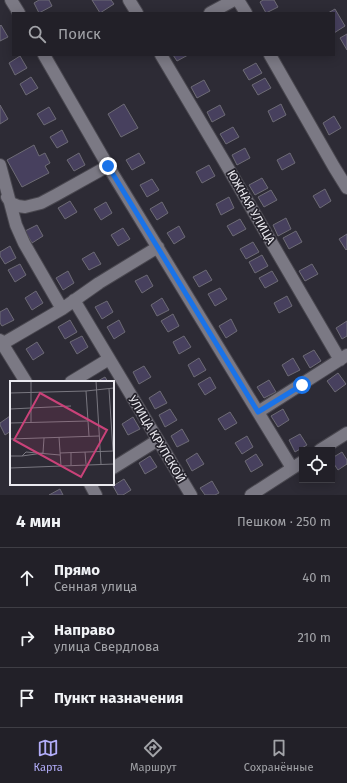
<!DOCTYPE html>
<html lang="ru">
<head>
<meta charset="utf-8">
<style>
	:root { --surface:#222028; --page:#2a2830; --text:#f1f3f6; --muted:#a2a3a8; --line:#3f3e45; --accent:#b2adf9 }
	body { margin:0; font-family:"Fira Sans",sans-serif; background:var(--page); color:var(--text) }
	.controls { position:absolute; right:12px; bottom:12px; display:grid; overflow:hidden; border-radius:0px; box-shadow:0 2px 10px #0003 }
	.controls button { width:36px; height:36px; display:grid; place-items:center; padding:0; border:0; border-bottom:1px solid var(--line); background:var(--surface); color:var(--text); font:20px sans-serif }
	.stop { position:absolute; width:12px; height:12px; margin:-9px; border:3px solid #1a73e8; border-radius:50%; background:#fff }
	.stop.end { background:#1a73e8; border-color:#fff; box-shadow:0 1px 4px #0008 }
	.list { margin:0; padding:0; list-style:none }
	h2 { display:flex; justify-content:space-between; align-items:center; height:52px; margin:0; padding:0 16px; font-size:17px }
	h2 small { font-size:13px; font-weight:400; color:var(--muted) }
	.list li { display:grid; grid-template-columns:26px 1fr auto; gap:12px; align-items:center; box-sizing:border-box; height:60px; padding:0 16px; border-top:1px solid var(--line) }
	.list b { display:block; font-size:15px; white-space:nowrap }
	.list p { margin:0; font-size:13px; white-space:nowrap; color:var(--muted) }
	.list em { font-size:13px; font-style:normal; color:var(--muted) }
	.icon { flex:none; width:22px; height:22px; fill:none; stroke:currentColor; stroke-width:2; stroke-linecap:round; stroke-linejoin:round }
	.map { position:relative; flex:none; width:347px; height:495px; overflow:hidden }
	.search { position:absolute; background:var(--surface); box-shadow:0 2px 10px #0003; left:12px; right:12px; top:12px; height:44px; display:flex; align-items:center; gap:10px; box-sizing:border-box; padding:0 14px; border-radius:0px; color:var(--muted); font-size:15px }
	.sheet { height:232px; background:var(--surface) }
	nav { display:flex; justify-content:space-around; align-items:center; box-sizing:border-box; height:56px; border-top:1px solid var(--line); background:var(--surface); font-size:11px; color:var(--muted) }
	nav a { display:grid; justify-items:center; gap:2px }
	nav .on { color:var(--accent) }
	.map>svg:first-child { display:block }
</style>
</head>
<body>
<div class="map">
<svg width="347" height="495" viewBox="0 0 347 495">
	<rect width="100%" height="100%" fill="#2d2b35"/>
	<path fill="#47405e" stroke="#6d6b75" d="M39,0H49L52,6L39,13L34,3Z
		M92,0H111L114,4L100,13Z
		M263,0H274L278,7L266,13L260,2Z
		M335,9L345,26L334,33V13H328Z
		M1,25L8,37L0,41V26Z
		M347,34V50L340,38Z
		M173,55H188L177,61Z
		M20,56L27,68L15,75L9,63Z
		M256,63L262,73L249,80L243,70Z
		M31,77L38,88L26,95L20,84Z
		M265,78L271,88L258,95L252,85Z
		M204,80L210,91L197,98L191,87Z
		M124,104L138,128L121,137L108,114Z
		M281,104L286,115L273,122L268,111Z
		M0,105L8,119L0,124Z
		M220,105L225,115L212,122L207,112Z
		M49,107L56,119L44,125L37,114Z
		M334,116L341,128L329,135L323,123Z
		M233,127L239,137L226,144L220,134Z
		M62,130L68,142L57,148L50,137Z
		M34,145L39,156L45,153L50,163L45,166L49,173L22,187L7,160Z
		M245,148L250,158L237,165L232,155Z
		M79,153L85,165L74,171L67,160Z
		M139,153L145,163L132,170L126,160Z
		M290,153L295,163L282,170L277,160Z
		M209,165L215,176L202,183L196,172Z
		M262,178L268,188L255,195L249,185Z
		M152,179L159,190L147,197L140,185Z
		M325,189L331,201L320,208L313,196Z
		M271,190L277,200L264,207L258,197Z
		M229,197L234,208L221,215L216,204Z
		M70,201L77,212L65,219L58,208Z
		M106,202L112,213L101,220L94,209Z
		M162,202L168,213L157,220L150,209Z
		M286,218L291,229L278,236L273,225Z
		M240,219L246,229L233,236L227,226Z
		M37,225L43,236L32,243L25,231Z
		M179,226L185,237L174,244L167,233Z
		M123,228L130,239L118,246L111,235Z
		M296,231L302,242L289,249L283,238Z
		M347,234V249L346,250L339,239Z
		M253,242L259,252L246,259L240,249Z
		M10,246L16,258L5,264L0,256V252Z
		M94,252L101,264L89,270L82,259Z
		M262,255L268,266L255,273L249,262Z
		M20,264L26,275L15,282L8,270Z
		M312,264L318,274L305,281L299,271Z
		M206,270L212,280L199,287L193,277Z
		M68,271L74,283L63,290L56,278Z
		M272,271L278,281L265,288L259,278Z
		M147,275L153,286L142,293L135,281Z
		M220,288L227,299L215,306L208,294Z
		M36,291L43,303L32,310L25,298Z
		M287,296L292,306L279,313L274,303Z
		M162,298L169,310L157,316L151,305Z
		M107,301L113,312L102,319L95,307Z
		M7,308L14,320L2,326L0,323V312Z
		M173,314L179,326L168,332L161,321Z
		M231,319L237,331L226,338L219,326Z
		M70,320L77,332L65,339L58,327Z
		M119,320L125,332L114,339L107,327Z
		M347,321V336L342,339L336,328Z
		M82,336L88,347L77,354L70,342Z
		M184,336L191,347L179,354L173,342Z
		M37,342L44,353L33,360L26,349Z
		M314,350L321,361L310,368L303,356Z
		M199,358L206,370L194,377L188,365Z
		M293,358L300,370L288,376L282,365Z
		M144,366L151,377L139,384L133,372Z
		M338,373L346,384L335,392L327,381Z
		M105,377L108,382H96Z
		M210,377L216,388L205,395L198,384Z
		M269,380L276,392L264,398L257,387Z
		M160,391L167,403L155,409L149,398Z
		M170,409L177,420L165,427L159,415Z
		M283,409L289,420L278,427L271,416Z
		M230,412L237,423L225,430L218,419Z
		M10,416L11,431L5,435L0,425V423Z
		M133,417L140,429L128,435L122,424Z
		M182,429L189,441L177,447L171,436Z
		M300,434L307,445L295,452L289,440Z
		M247,436L253,447L242,454L235,443Z
		M342,452L347,460V464L338,470L332,461V458Z
		M197,453L204,464L192,471L186,460Z
		M256,454L263,465L251,472L245,461Z
		M150,456L157,467L145,474L139,463Z
		M124,479L131,490L123,495H118L113,486Z
		M212,481L219,493L215,495H205L200,488Z
		M60,489L63,495H49Z"/>
	<g fill="none" stroke-linecap="round" stroke-linejoin="round">
		<defs>
			<path id="minor" d="M11,0L19,13
				M129,0L137,13
				M238,0L246,13
				M210,13L234,0
				M44,55L108,166L292,468
				M161,55L224,161L340,360
				M270,55L334,167L347,188
				M0,165L16,225L24,243L62,309
				M7,197L11,203L18,206L25,207L41,203L56,195L108,166
				M74,300L191,495
				M0,340L26,382
				M2,344L62,309L99,283L158,247
				M71,382L109,359
				M258,412L347,355
				M320,450L347,433
				M113,468L158,440
				M90,484L96,495
				M251,495L302,462"/>
		</defs>
		<use href="#minor" stroke="#49474f" stroke-width="14"/>
		<use href="#minor" stroke="#7b7984" stroke-width="12"/>
	</g>
	<g fill="none" stroke-linecap="round" stroke-linejoin="round">
		<path stroke="#1a73e8" stroke-width="5" d="M108,166L258,412L302,385"/>
	</g>
	<g text-anchor="middle" dominant-baseline="central" stroke-width="3.5" stroke-linejoin="round" paint-order="stroke">
		<g font-size="12" fill="#ebeaf0" stroke="#24222b">
			<text transform="translate(251 207) rotate(60)">ЮЖНАЯ УЛИЦА</text>
			<text transform="translate(157 439) rotate(59)">УЛИЦА КРУПСКОЙ</text>
		</g>
	</g>
	<g transform="translate(10 381)">
		<rect width="104" height="104" fill="#2d2b35"/>
		<path fill="none" stroke="#797780" stroke-width="1" d="M21,0V41M86,0L91,83M99,8L103,70M76,10L79,55M0,12L76,10L104,7M0,28L61,25M0,42L78,40M49,56L51,85M0,58L89,55M61,71V84M75,71L76,83M50,72L104,70M0,75H12L16,71L50,74M12,75L33,72L34,57M0,87L104,83"/>
		<path fill="#ca4279" fill-opacity="0.15" stroke="#ca4279" stroke-width="2" d="M30,12L97,49L71,96L4,59Z"/>
		<rect width="104" height="104" fill="none" stroke="#ebeaf0" stroke-width="2"/>
	</g>
</svg>
<div class="controls">
<button><svg class="icon" aria-label="locate" viewBox="0 0 24 24"><circle cx="12" cy="12" r="6"/><path d="M12 2v4M12 18v4M2 12h4M18 12h4"/></svg></button>
</div>
<div class="stop" style="left:302px;top:385px"></div>
<div class="stop end" style="left:108px;top:166px"></div>
<div class="search"><svg class="icon" aria-label="search" viewBox="0 0 24 24"><circle cx="10" cy="10" r="6"/><path d="M15 15l6 6"/></svg>Поиск</div>
</div>
<section class="sheet">
<h2>4 мин<small>Пешком · 250 m</small></h2>
<ul class="list">
<li><svg class="icon" aria-label="ahead" viewBox="0 0 24 24"><path d="M12 20V5M6 11l6-6 6 6"/></svg><div><b>Прямо</b><p>Сенная улица</p></div><em>40 m</em></li>
<li><svg class="icon" aria-label="right" viewBox="0 0 24 24"><path d="M7 20v-9h11M14 6l5 5-5 5"/></svg><div><b>Направо</b><p>улица Свердлова</p></div><em>210 m</em></li>
<li><svg class="icon" aria-label="arrive" viewBox="0 0 24 24"><path d="M6 21V4h12l-3 4 3 4H6"/></svg><div><b>Пункт назначения</b></div></li>
</ul>
</section>
<nav>
<a class="on"><svg class="icon" aria-label="map" viewBox="0 0 24 24"><path d="M3 6l6-2 6 2 6-2v14l-6 2-6-2-6 2zM9 4v14M15 6v14"/></svg>Карта</a>
<a><svg class="icon" aria-label="directions" viewBox="0 0 24 24"><path d="M12 3l9 9-9 9-9-9zM9 14v-3h6M13 9l2 2-2 2"/></svg>Маршрут</a>
<a><svg class="icon" aria-label="saved" viewBox="0 0 24 24"><path d="M7 4h10v16l-5-4-5 4z"/></svg>Сохранённые</a>
</nav>
</body>
</html>
